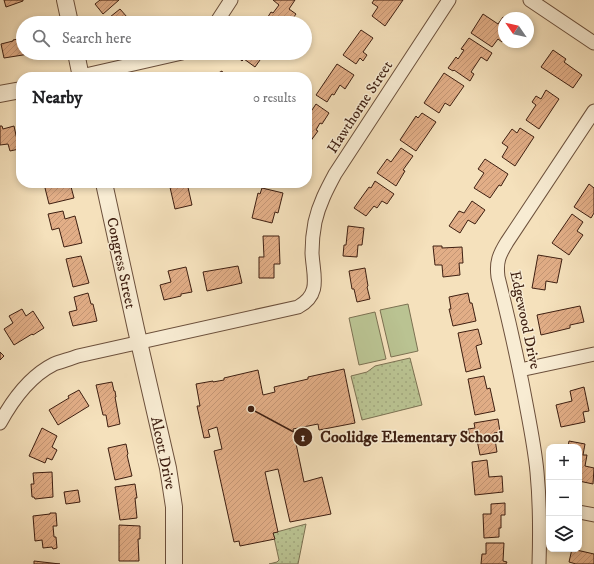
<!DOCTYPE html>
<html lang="en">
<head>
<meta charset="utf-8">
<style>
	:root { --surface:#fff; --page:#f2f2f2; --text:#202124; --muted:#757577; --line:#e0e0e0 }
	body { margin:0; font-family:"IM FELL DW Pica",serif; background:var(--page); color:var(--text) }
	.controls { position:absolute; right:12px; bottom:12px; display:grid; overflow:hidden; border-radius:8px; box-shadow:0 2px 6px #0003 }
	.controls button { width:36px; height:36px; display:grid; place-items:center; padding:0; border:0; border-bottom:1px solid var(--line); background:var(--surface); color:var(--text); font:20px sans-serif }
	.compass { position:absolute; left:498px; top:12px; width:36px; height:36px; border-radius:50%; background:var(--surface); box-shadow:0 2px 6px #0003; rotate:304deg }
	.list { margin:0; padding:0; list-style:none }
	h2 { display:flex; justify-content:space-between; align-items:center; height:52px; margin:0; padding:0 16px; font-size:17px }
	h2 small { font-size:13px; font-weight:400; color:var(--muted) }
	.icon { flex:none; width:22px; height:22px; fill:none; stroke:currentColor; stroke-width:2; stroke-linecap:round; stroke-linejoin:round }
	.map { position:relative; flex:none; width:594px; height:564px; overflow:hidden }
	.search { position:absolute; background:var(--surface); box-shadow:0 2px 6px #0003; left:16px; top:16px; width:296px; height:44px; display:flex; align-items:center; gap:10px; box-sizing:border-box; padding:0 14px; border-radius:22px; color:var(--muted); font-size:15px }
	.panel { position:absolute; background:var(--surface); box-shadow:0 2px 6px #0003; left:16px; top:72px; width:296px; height:116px; border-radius:16px }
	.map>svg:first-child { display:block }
</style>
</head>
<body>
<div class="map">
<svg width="594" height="564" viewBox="0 0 594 564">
	<defs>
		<pattern id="park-dots" width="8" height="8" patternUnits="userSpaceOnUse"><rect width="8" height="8" fill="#bac392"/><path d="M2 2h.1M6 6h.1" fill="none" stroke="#a1a77d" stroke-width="1.8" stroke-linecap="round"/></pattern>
		<pattern id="building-hatch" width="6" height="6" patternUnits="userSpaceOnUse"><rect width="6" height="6" fill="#e2ae87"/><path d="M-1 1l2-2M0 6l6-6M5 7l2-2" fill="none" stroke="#c39574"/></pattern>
	</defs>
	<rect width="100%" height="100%" fill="#f5e1bc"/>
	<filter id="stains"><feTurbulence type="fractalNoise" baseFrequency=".005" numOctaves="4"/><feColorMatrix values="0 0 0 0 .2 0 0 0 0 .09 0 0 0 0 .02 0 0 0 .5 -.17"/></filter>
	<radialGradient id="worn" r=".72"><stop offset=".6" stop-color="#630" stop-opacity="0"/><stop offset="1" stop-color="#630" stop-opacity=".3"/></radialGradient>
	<path fill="url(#park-dots)" stroke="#7c7152" d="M410,358L422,405L362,420L351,376L367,372L375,366Z
		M306,524L298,564H269L277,562L279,560L273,533Z"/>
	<path fill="#bac392" stroke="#7c7152" d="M408,304L418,351L391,357L380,310Z
		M375,312L386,359L359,365L349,318Z"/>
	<path fill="url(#building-hatch)" stroke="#3e1f11" d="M4,0H23V1L6,7Z
		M100,0H119L103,14L95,4Z
		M273,0H295L289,9L296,14L291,21L285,18L282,23H264L271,12L273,13L279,5Z
		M374,0H403L385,26L372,16L378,7L372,3Z
		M120,9L127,17L120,23H115L110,17Z
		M483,14L498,24L503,17L505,18H504V39L502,42L498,39L492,47L471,33Z
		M361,30L373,38L363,52L367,55L363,61L360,58L356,64L343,55Z
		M23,38V53H35L36,55L30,56L29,54L4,58L1,44L13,41V40Z
		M469,38L492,53L487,61L481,57L471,72L474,74L470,81L454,70L453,71L448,68L456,57L458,59L464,50L461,49Z
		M553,50L566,59L564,62L582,75L573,88L541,67Z
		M233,53H265L255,67L244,59L242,61Z
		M337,64L354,75L345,89L340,85L334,95L332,94L327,102L316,95Z
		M222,71L225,77H211Z
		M444,73L464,86L450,106L445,103L439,113L424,103Z
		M546,90L559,99L539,129L526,120L536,105L532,102L536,96L541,99Z
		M316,104L329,113L322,124L320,123L316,130L318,131L307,146V111L310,113Z
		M422,113L436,122L416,151L400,140L416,116L418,118Z
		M0,126H2L3,129L14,126L19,149L10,151L8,144L0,145Z
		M520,128L534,137L515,166L502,157L508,147L502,143L512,129L517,133Z
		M401,148L413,156L403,170L405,171L396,186L377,173L387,159L391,162Z
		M485,159L508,174L501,186L499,185L490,198L474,188L484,173L478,169Z
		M375,181L394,194L387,204L382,201L377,208L374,206L366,216L354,208L369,187L371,188Z
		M40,183H60V185L70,183L74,198L49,204L44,184L40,185Z
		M169,183H187L192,205L175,209Z
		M589,184L594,188V213L591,218L574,207Z
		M262,188L283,193L278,213L275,212L272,223L252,218L258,193L260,194Z
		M472,201L485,210L475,224L468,220L460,233L449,226L459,211L464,213Z
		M63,211L65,219L75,216L82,243L64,247L59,228L52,230L48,214Z
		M572,214L583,222L577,231L583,235L569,255L552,243Z
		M348,226L364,228L362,245H358L357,257L343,256L344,245H346Z
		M263,236H279L280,264H274V278H259V257H264Z
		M433,246H442V248L462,247L463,263H459L460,275L443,277L442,265H435Z
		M538,255L562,259L557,283L546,281L545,290L532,288Z
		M81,256L89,283L73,287L66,259Z
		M238,266L242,283L207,291L203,272Z
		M186,267L192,292L181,294V296L164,300L160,285L171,282L168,271Z
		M365,268L368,286L367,287L370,299L357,302L354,289H352L349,271Z
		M88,293L91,304H93L97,321L73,326L69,312L77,310L74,297Z
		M468,293L470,303H472L476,321L453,326L449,309H451L449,297Z
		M580,306L584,322L570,325V328L541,335L537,315Z
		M22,309L26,316L33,311L44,328L33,335L32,334L14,345L4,329L13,323L9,316Z
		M478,329L482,344L476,346L481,368L466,372L458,333Z
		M0,352L4,356L0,360Z
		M344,369L355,423L319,430L318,424L293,429L304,482L322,477L331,514L290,522L278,469L265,472L278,532L273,533L275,539L240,546L239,541L234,542L214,451L222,449L217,427L208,430L210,437L204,438L197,406H200L196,384L213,381V382L224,380V378L258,370L263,395L275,392L274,387L308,379V377Z
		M484,376L487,389L490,388L495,411L475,415L468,379Z
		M112,382L114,391H115L116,397H115L120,424L108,427L106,415H103L96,385Z
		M584,387L589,411L583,412L585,422L561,427L556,405L572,401L570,391Z
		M79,390L89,406L58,425L49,410L69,398L68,396Z
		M498,419L500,432L494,433L497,452L480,455L476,435L470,436L468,429L475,428L474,423Z
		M42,428L57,436L52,447L57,450L52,460L47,458L45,463L29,456Z
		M569,441L585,444L583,455H587L585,466L594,468L593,484L579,481V447H568Z
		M126,444L128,454L127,455L132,476L115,480L108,448Z
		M487,460L489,477L502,476L503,492L475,495L472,462Z
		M52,472L53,497L35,499L34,497H32L31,484H34L33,473Z
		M135,484L137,498H135L137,518L120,520L115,487Z
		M78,490L80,502L66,504L64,492Z
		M505,503V515H501V528H499V537L484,538L483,514H491V504Z
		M50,513H56L57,526H53L54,537H56L57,548L53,549L52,547L43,548L42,540L35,541L33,516L50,514Z
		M119,525L140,526V539H138L139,561H119Z
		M486,543H504L503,561L507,562L506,564H481L482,554H486Z
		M572,549L594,554V564H576L569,562Z
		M34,561L60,564H34Z"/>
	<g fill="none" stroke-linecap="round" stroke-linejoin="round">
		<defs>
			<path id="minor" d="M530,0L594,43
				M216,23L231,0
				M81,76L182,53
				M520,370L594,354
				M0,423C13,399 30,376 54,364C62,361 70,359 78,356L298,307C322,294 313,275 312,253C312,243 313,232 315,222C319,204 327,189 335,174L449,0
				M579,512L594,515
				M539,564C540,533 540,503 537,472C535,451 531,430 527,409C519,365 509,321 498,277C496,262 499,255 507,242L594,111"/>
			<path id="tertiary" d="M65,0L70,23
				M76,53L81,77
				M0,94L21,90
				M104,183L136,329L168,468L174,507V564"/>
		</defs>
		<use href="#minor" stroke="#6c503c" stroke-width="15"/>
		<use href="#tertiary" stroke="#6c503c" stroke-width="18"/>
		<use href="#minor" stroke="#f8ecd3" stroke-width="13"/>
		<use href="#tertiary" stroke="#f8ecd3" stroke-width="16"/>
	</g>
	<g text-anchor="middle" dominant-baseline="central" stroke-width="3" stroke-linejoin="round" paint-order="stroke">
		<g font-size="15" fill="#3e1f11" stroke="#f8ecd3">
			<text transform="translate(360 107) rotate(-57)">Hawthorne Street</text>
			<text transform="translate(121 263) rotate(78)">Congress Street</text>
			<text transform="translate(525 320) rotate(78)">Edgewood Drive</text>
			<text transform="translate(163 453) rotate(78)">Alcott Drive</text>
		</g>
	</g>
	<path fill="none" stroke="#3e1f11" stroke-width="1.5" d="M251 409L303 437"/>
	<g fill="#3e1f11" stroke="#f8ecd3" stroke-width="1.5">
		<circle cx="251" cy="409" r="4"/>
		<circle cx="303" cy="437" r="10"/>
	</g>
	<g font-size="12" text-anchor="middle" font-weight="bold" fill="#fff">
		<text x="303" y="441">1</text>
	</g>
	<g font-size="16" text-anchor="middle" font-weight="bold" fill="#3e1f11" stroke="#f8ecd3" stroke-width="3" stroke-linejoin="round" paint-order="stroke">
		<text x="412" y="442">Coolidge Elementary School</text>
	</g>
	<rect width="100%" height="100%" filter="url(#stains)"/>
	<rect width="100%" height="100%" fill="url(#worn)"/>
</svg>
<div class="controls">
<button>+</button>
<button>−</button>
<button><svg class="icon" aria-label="layers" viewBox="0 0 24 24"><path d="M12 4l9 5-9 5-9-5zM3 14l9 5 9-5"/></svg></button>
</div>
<svg class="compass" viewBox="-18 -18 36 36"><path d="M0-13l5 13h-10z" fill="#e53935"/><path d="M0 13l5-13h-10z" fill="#757577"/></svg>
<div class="search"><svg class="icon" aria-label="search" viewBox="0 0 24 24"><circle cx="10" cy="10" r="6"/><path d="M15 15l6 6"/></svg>Search here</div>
<section class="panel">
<h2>Nearby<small>0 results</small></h2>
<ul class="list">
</ul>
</section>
</div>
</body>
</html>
